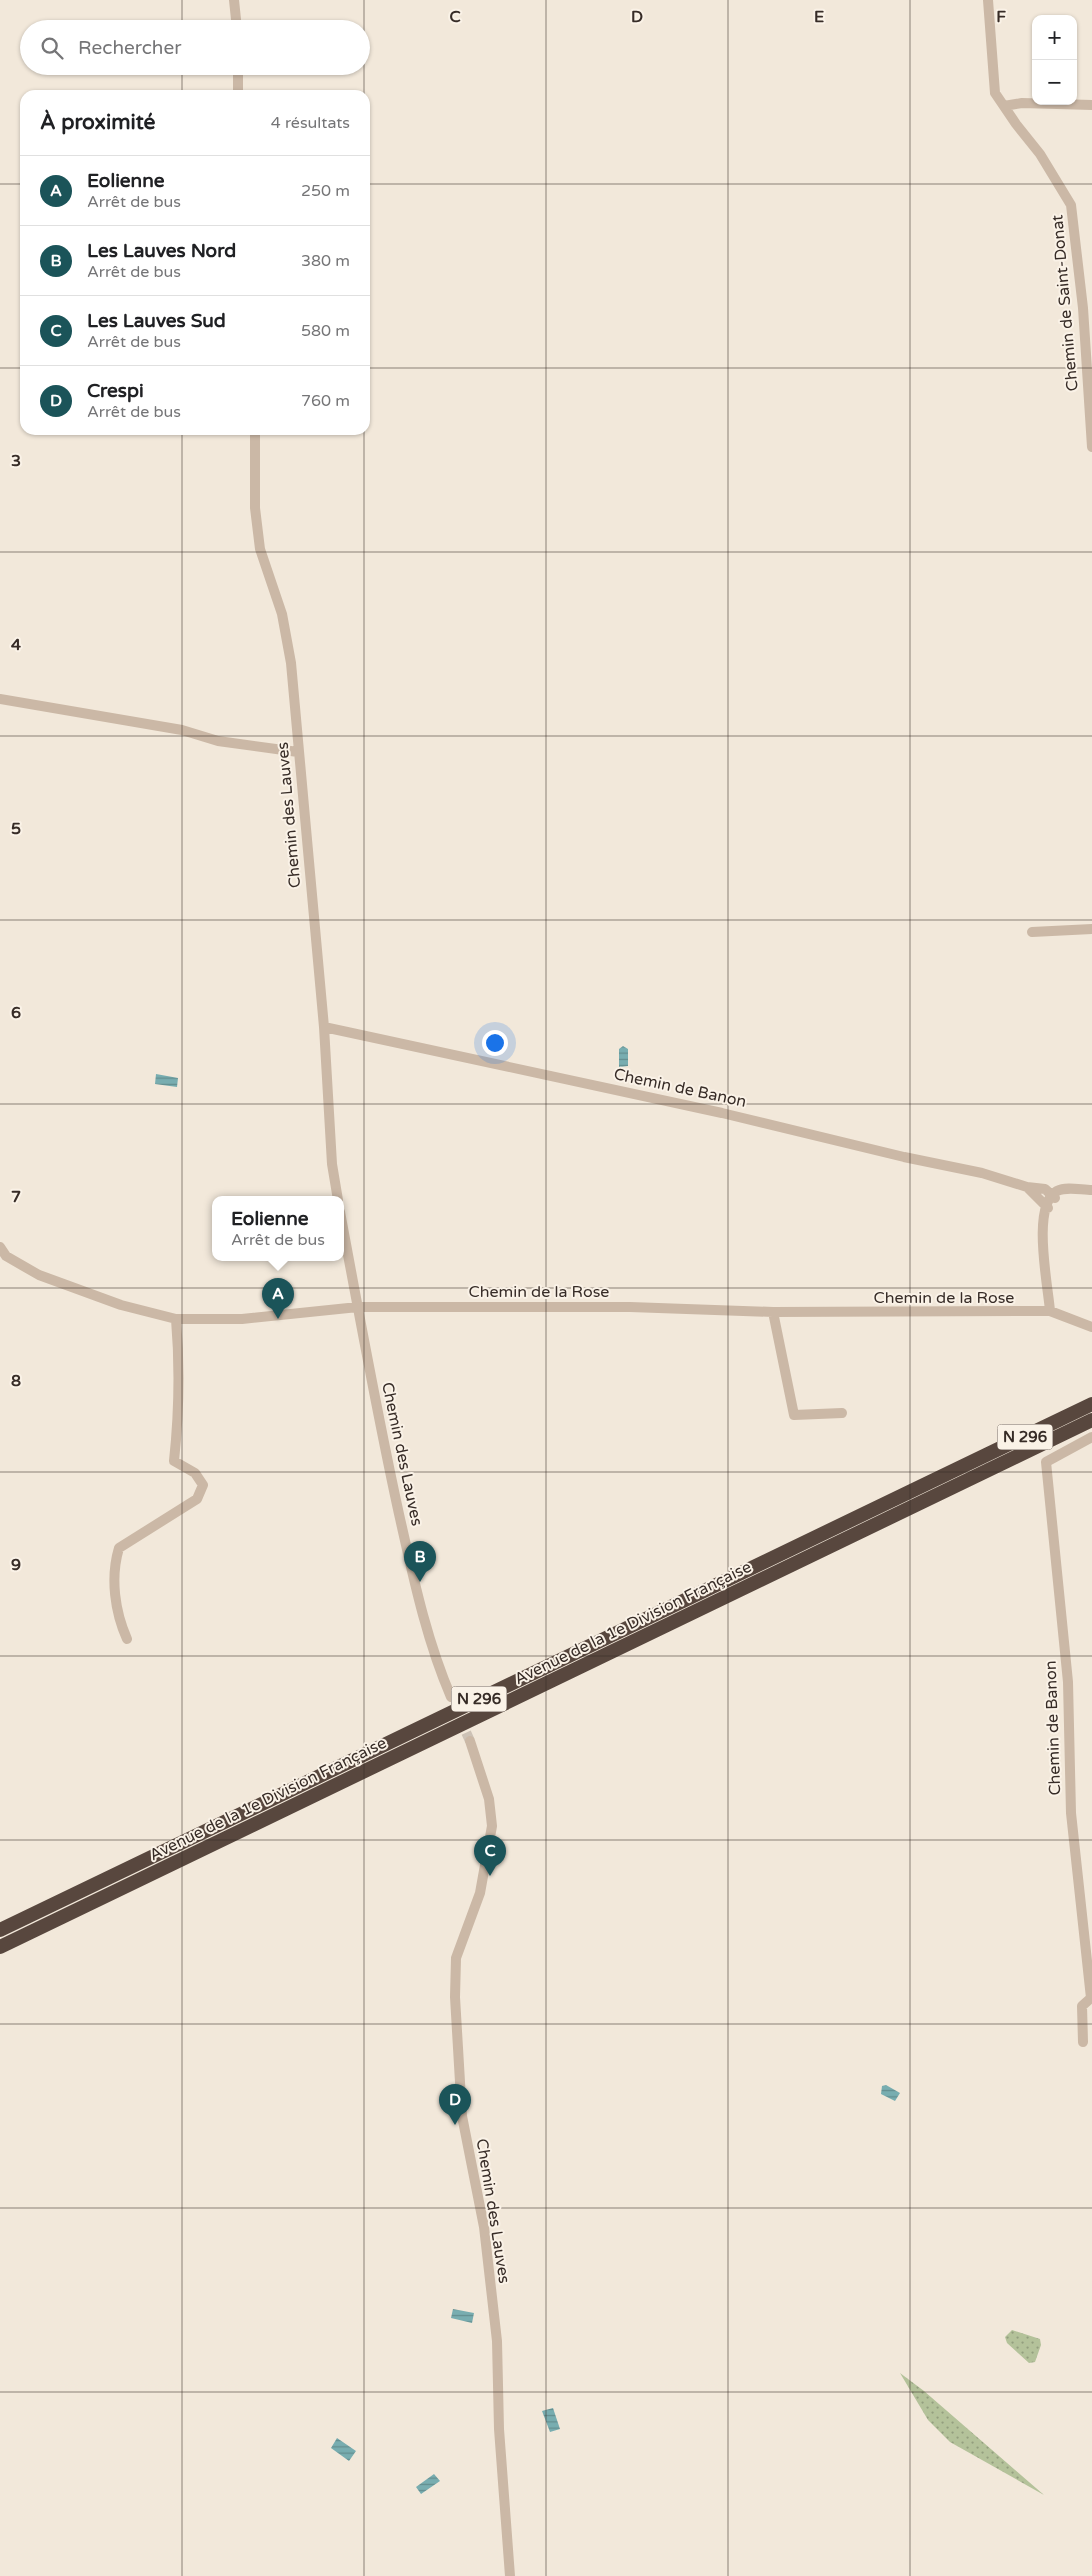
<!DOCTYPE html>
<html lang="fr">
<head>
<meta charset="utf-8">
<style>
	:root { --surface:#fff; --page:#f6f6f6; --text:#202124; --muted:#757577; --line:#e0e0e0; --accent:#1b5459 }
	body { margin:0; font-family:"Varela Round",sans-serif; background:var(--page); color:var(--text) }
	.controls { position:absolute; right:15px; top:15px; display:grid; overflow:hidden; border-radius:10px; box-shadow:0 1px 4px #0004 }
	.controls button { width:45px; height:45px; display:grid; place-items:center; padding:0; border:0; border-bottom:1px solid var(--line); background:var(--surface); color:var(--text); font:25px sans-serif }
	.you { position:absolute; left:494px; top:1042px; width:18px; height:18px; margin:-12px; border:4px solid #fff; border-radius:50%; background:#1a73e8; box-shadow:0 0 0 8px #1a73e833 }
	.badge { display:grid; place-items:center; width:32px; height:32px; border-radius:50%; background:var(--accent); color:#fff; font-size:16px; font-weight:700 }
	.pin { position:absolute; translate:-50% -41px; filter:drop-shadow(0 1px 2px #0008) }
	.pin::after { content:''; position:absolute; top:26px; width:18px; height:15px; background:inherit; clip-path:polygon(0 0,100% 0,50% 100%) }
	.popup { position:absolute; left:212px; top:1196px; width:132px; height:65px; box-sizing:border-box; display:grid; place-content:center; border-radius:10px; background:var(--surface); filter:drop-shadow(0 1px 4px #0005); font-size:16px; white-space:nowrap; color:var(--muted) }
	.popup b { font-size:19px; color:var(--text) }
	.popup::after { content:''; position:absolute; left:50%; top:100%; margin-left:-10px; border:10px solid transparent; border-top-color:var(--surface) }
	.list { margin:0; padding:0; list-style:none }
	h2 { display:flex; justify-content:space-between; align-items:center; height:65px; margin:0; padding:0 20px; font-size:21px }
	h2 small { font-size:16px; font-weight:400; color:var(--muted) }
	.list li { display:grid; grid-template-columns:32px 1fr auto; gap:15px; align-items:center; box-sizing:border-box; height:70px; padding:0 20px; border-top:1px solid var(--line) }
	.list b { display:block; font-size:19px; white-space:nowrap }
	.list p { margin:0; font-size:16px; white-space:nowrap; color:var(--muted) }
	.list em { font-size:16px; font-style:normal; color:var(--muted) }
	.icon { flex:none; width:28px; height:28px; fill:none; stroke:currentColor; stroke-width:2; stroke-linecap:round; stroke-linejoin:round }
	.map { position:relative; flex:none; width:1092px; height:2576px; overflow:hidden }
	.search { position:absolute; background:var(--surface); box-shadow:0 1px 4px #0004; left:20px; top:20px; width:350px; height:55px; display:flex; align-items:center; gap:12px; box-sizing:border-box; padding:0 18px; border-radius:28px; color:var(--muted); font-size:19px }
	.panel { position:absolute; background:var(--surface); box-shadow:0 1px 4px #0004; left:20px; top:90px; width:350px; height:345px; border-radius:15px }
	.map>svg:first-child { display:block }
</style>
</head>
<body>
<div class="map">
<svg width="1092" height="2576" viewBox="0 0 1092 2576">
	<defs>
		<pattern id="grass-dots" width="8" height="8" patternUnits="userSpaceOnUse" patternTransform="scale(1.25)"><rect width="8" height="8" fill="#b4c29a"/><path d="M2 2h.1M6 6h.1" fill="none" stroke="#939e7e" stroke-width="1.8" stroke-linecap="round"/></pattern>
		<pattern id="water-rules" width="6" height="5" patternUnits="userSpaceOnUse" patternTransform="scale(1.25)"><rect width="6" height="5" fill="#78adb0"/><path d="M0 2.5h6" fill="none" stroke="#638d8f"/></pattern>
	</defs>
	<rect width="100%" height="100%" fill="#f2e8da"/>
	<path fill="url(#grass-dots)" d="M1012,2330L1040,2339L1041,2345L1035,2362L1029,2363L1007,2343L1005,2337Z
		M900,2373L924,2391L1044,2495L950,2442L928,2420Z"/>
	<path fill="url(#water-rules)" d="M623,1046L628,1049V1066L619,1067V1049Z
		M156,1074L178,1078L177,1087L155,1084Z
		M886,2085L900,2093L895,2101L881,2094L882,2086Z
		M453,2309L474,2313L472,2323L451,2318Z
		M553,2408L560,2429L550,2432L542,2411Z
		M337,2438L356,2451L349,2461L331,2448Z
		M434,2474L440,2481L421,2494L416,2487Z"/>
	<g fill="none" stroke-linecap="round" stroke-linejoin="round">
		<path stroke="#cdc2b6" stroke-width="10" stroke-dasharray="10 5" stroke-linecap="butt" d="M460,1719L470,1741"/>
		<path stroke="#cbb8a6" stroke-width="10" d="M234,0L237,29
			M988,0L995,93L1016,124L1040,154L1071,205L1083,308L1092,447
			M238,66V95
			M1004,106L1022,103L1092,105
			M255,430V508L260,549L282,614L291,663L324,1027L332,1164L338,1200
			M0,699L182,730L218,741L298,752
			M1032,932L1092,929
			M324,1027L722,1113L904,1157L982,1173L1027,1187L1045,1189L1055,1198
			M1027,1187L1048,1208
			M340,1212C359,1313 377,1414 399,1514C413,1576 426,1639 451,1697
			M0,1247L6,1256L39,1275L121,1305L176,1319H242L358,1307H630L773,1312L1050,1311L1092,1327
			M1050,1311C1048,1285 1031,1205 1057,1191C1067,1186 1081,1190 1092,1190
			M773,1312L794,1415L842,1413
			M127,1639C115,1612 110,1578 119,1548L197,1499L203,1485L195,1473L174,1461C179,1414 180,1366 176,1319
			M470,1741L489,1799L492,1826L480,1893L456,1958L455,1997L462,2116L484,2227L497,2341L499,2429L510,2576
			M1083,2042L1082,2006L1091,1998L1071,1813L1068,1682L1046,1462L1092,1437"/>
		<path stroke="#58473e" stroke-width="14" d="M0,1930L1092,1404
			M0,1947L1092,1420"/>
	</g>
	<path fill="none" stroke="#372c27" stroke-width="1" stroke-opacity="0.55" d="M182,0V29M364,0V95M546,0V2576M728,0V2576M910,0V2576M182,66V95M0,184H25M365,184H1092M0,368H25M365,368H1092M182,430V2576M364,430V2576M0,552H1092M0,736H1092M0,920H1092M0,1104H1092M0,1288H1092M0,1472H1092M0,1656H1092M0,1840H1092M0,2024H1092M0,2208H1092M0,2392H1092"/>
	<g text-anchor="middle" dominant-baseline="central" stroke-width="4" stroke-linejoin="round" paint-order="stroke">
		<g fill="#faf2e7" stroke="#726761" stroke-width="1">
			<rect x="997.5" y="1424.5" width="55" height="25" rx="4"/>
			<rect x="451.5" y="1686.5" width="55" height="25" rx="4"/>
		</g>
		<g font-size="15" font-weight="bold" fill="#372c27">
			<text x="1025" y="1437">N 296</text>
			<text x="479" y="1699">N 296</text>
		</g>
		<g font-size="16" fill="#372c27" stroke="#faf2e7">
			<text transform="translate(1065 303) rotate(-95)">Chemin de Saint-Donat</text>
			<text transform="translate(289 815) rotate(-95)">Chemin des Lauves</text>
			<text transform="translate(680 1088) rotate(12)">Chemin de Banon</text>
			<text x="539" y="1292">Chemin de la Rose</text>
			<text x="944" y="1298">Chemin de la Rose</text>
			<text transform="translate(402 1454) rotate(78)">Chemin des Lauves</text>
			<text transform="translate(633 1623) rotate(-26)">Avenue de la 1e Division Française</text>
			<text transform="translate(1053 1728) rotate(-92)">Chemin de Banon</text>
			<text transform="translate(268 1799) rotate(-26)">Avenue de la 1e Division Française</text>
			<text transform="translate(493 2211) rotate(81)">Chemin des Lauves</text>
		</g>
	</g>
	<g font-size="16" text-anchor="middle" font-weight="bold" fill="#372c27" stroke="#faf2e7" stroke-width="4" stroke-linejoin="round" paint-order="stroke">
		<text x="455" y="22">C</text>
		<text x="637" y="22">D</text>
		<text x="819" y="22">E</text>
		<text x="1001" y="22">F</text>
		<text x="16" y="466">3</text>
		<text x="16" y="650">4</text>
		<text x="16" y="834">5</text>
		<text x="16" y="1018">6</text>
		<text x="16" y="1202">7</text>
		<text x="16" y="1386">8</text>
		<text x="16" y="1570">9</text>
	</g>
</svg>
<div class="controls">
<button>+</button>
<button>−</button>
</div>
<div class="you"></div>
<div class="pin badge" style="left:278px;top:1319px">A</div>
<div class="popup"><b>Eolienne</b>Arrêt de bus</div>
<div class="pin badge" style="left:420px;top:1582px">B</div>
<div class="pin badge" style="left:490px;top:1876px">C</div>
<div class="pin badge" style="left:455px;top:2125px">D</div>
<div class="search"><svg class="icon" aria-label="search" viewBox="0 0 24 24"><circle cx="10" cy="10" r="6"/><path d="M15 15l6 6"/></svg>Rechercher</div>
<section class="panel">
<h2>À proximité<small>4 résultats</small></h2>
<ul class="list">
<li><span class="badge">A</span><div><b>Eolienne</b><p>Arrêt de bus</p></div><em>250 m</em></li>
<li><span class="badge">B</span><div><b>Les Lauves Nord</b><p>Arrêt de bus</p></div><em>380 m</em></li>
<li><span class="badge">C</span><div><b>Les Lauves Sud</b><p>Arrêt de bus</p></div><em>580 m</em></li>
<li><span class="badge">D</span><div><b>Crespi</b><p>Arrêt de bus</p></div><em>760 m</em></li>
</ul>
</section>
</div>
</body>
</html>
